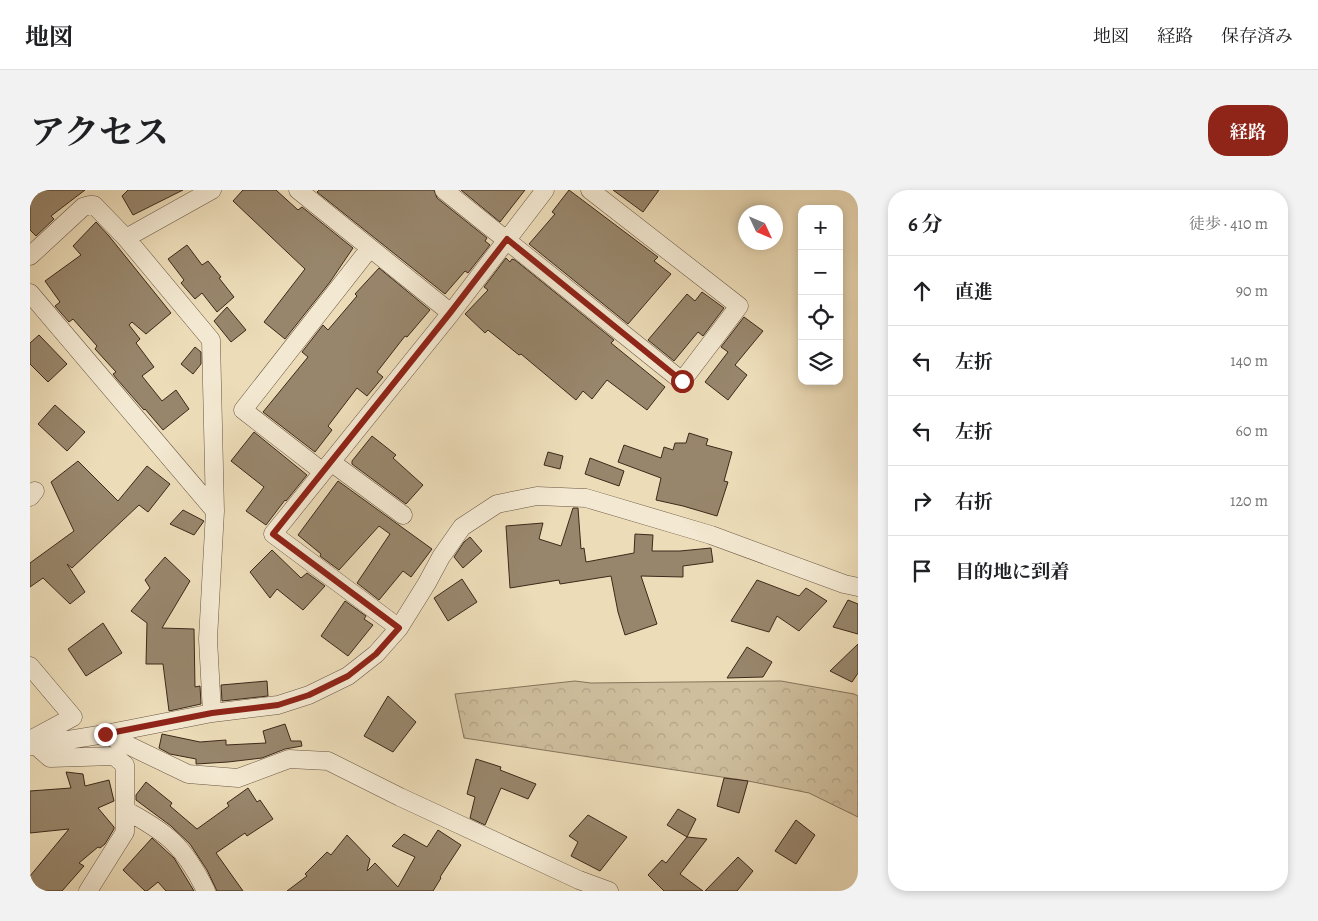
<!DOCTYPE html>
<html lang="ja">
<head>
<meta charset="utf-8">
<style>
	:root { --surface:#fff; --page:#f2f2f2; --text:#202124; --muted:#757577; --line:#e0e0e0; --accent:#8f2418 }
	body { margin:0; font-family:Alegreya,"Noto Serif JP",serif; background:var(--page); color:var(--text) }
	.controls { position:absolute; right:15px; top:15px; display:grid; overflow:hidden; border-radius:10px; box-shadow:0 2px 8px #0003 }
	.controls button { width:45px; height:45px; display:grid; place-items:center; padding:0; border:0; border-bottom:1px solid var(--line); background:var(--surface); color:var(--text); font:25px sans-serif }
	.compass { position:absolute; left:708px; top:15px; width:45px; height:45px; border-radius:50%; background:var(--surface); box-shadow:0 2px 8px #0003; rotate:134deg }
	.stop { position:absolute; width:15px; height:15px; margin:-11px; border:4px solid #8f2418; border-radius:50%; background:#fff }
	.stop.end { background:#8f2418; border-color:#fff; box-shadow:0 1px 5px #0008 }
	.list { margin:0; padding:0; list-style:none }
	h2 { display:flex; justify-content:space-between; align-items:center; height:65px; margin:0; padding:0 20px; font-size:21px }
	h2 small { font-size:16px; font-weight:400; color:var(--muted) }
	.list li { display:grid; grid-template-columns:32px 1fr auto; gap:15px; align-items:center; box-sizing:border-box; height:70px; padding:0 20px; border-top:1px solid var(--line) }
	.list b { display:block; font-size:19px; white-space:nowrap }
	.list em { font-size:16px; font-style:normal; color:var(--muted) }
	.icon { flex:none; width:28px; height:28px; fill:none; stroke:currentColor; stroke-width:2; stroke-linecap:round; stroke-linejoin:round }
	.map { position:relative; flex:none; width:828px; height:701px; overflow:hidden; border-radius:20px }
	header { display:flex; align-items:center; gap:30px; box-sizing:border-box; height:70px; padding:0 25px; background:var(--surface); border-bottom:1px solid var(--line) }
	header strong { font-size:24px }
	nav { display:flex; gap:28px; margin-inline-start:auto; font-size:18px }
	.intro { display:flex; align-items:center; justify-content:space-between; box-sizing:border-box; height:120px; padding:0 30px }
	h1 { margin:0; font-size:35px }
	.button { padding:12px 22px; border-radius:20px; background:var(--accent); color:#fff; font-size:18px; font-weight:700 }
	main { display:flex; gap:30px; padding:0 30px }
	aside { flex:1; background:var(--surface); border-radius:20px; box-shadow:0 2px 8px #0003 }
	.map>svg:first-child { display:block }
</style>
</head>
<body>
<header>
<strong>地図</strong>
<nav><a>地図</a><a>経路</a><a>保存済み</a></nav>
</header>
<div class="intro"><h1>アクセス</h1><a class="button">経路</a></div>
<main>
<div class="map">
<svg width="828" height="701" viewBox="0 0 828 701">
	<defs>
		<pattern id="forest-crowns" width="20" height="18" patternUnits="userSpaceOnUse" patternTransform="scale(1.25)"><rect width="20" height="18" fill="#cebe9d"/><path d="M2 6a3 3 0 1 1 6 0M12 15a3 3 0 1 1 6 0" fill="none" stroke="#b2a387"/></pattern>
	</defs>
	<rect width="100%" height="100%" fill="#ecdcb8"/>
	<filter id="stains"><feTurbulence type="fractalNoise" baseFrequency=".004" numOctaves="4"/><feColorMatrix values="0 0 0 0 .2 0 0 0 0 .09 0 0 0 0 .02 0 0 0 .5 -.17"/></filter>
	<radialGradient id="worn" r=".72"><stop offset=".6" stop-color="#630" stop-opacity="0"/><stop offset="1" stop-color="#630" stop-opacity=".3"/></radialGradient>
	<path fill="url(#forest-crowns)" stroke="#86745c" d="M545,491L561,493L751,491L824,504L828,506V627L779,603L718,591L434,548L425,504Z"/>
	<path fill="#98866c" stroke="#3d291a" d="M0,0H55L21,26L24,29L6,46L0,40Z
		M98,0H153L103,25L92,6Z
		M213,0H246L268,20L272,17L323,58L300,92L255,149L234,132L275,79L203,11Z
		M289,0H404L407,8L457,48L455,51L460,55L438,83L435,81L415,104L287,2Z
		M431,0H495L470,32Z
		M539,0L628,67L624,71L641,84L598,134L499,54L525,24L522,22Z
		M583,0H629L613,22Z
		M66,32L79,46L141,123L116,144L102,132L99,135L110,149L106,153L124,177L112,186L132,211L146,200L159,219L133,240L115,219L114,220L86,188L83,184L86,182L65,159L67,156L43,129L39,132L25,116L30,112L15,91L51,65L43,56Z
		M157,55L172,75L178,71L191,87L189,88L204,107L187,122L172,103L165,109L151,93L154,90L138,69Z
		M476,68L480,72L482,69L485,70L584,150L581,153L635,197L617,220L577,190L562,209L553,201L546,210L491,164L489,165L458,140L455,143L435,124L458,100L454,97Z
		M349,78L400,120L377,147L375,146L347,182L353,187L337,206L327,198L298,236L302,240L285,262L233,222L278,167L272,162L293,135L298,140L327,106L325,104Z
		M672,102L694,118L673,146L668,142L644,171L618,150L657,104L665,111Z
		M197,117L216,140L201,152L184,131Z
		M714,127L733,141L705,175L717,185L698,210L675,192L698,162L691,157Z
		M9,145L37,174L18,192L0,174V153Z
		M165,157L171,162V174L163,184L151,174Z
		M25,215L55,242L37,261L8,234Z
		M224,242L277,285L256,311L255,310L236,335L216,321L234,297L201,271Z
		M659,243L678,249L676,255L702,262L694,291L698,292L687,326L653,316L626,310L631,288L588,272L594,255L631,268L634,257L643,260L645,253H656Z
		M342,246L366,265L363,268L393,295L376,314L322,274V271Z
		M518,262L533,266L530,279L514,275Z
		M560,268L594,281L589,296L555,284Z
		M48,271L88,311L117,276L140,294L118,322L109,315L42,378L37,374L55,402L40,414L13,388L0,397V373L44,341L21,292Z
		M308,291L402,359L381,387L373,381L349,410L327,393L360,344L349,336L309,380L290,366L291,364L268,345Z
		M543,318H548L551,359L554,358L556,372L604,363L605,344L623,345L622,361H650L681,358L683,372L653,376V387L611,386L627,434L595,445L588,422L581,386L530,394L529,390L480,398L476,336L513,333L509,349L531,356Z
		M153,320L174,331L164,345L140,334Z
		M440,347L452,361L433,378L424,367L434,352Z
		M242,360L271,388L277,383L295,396L273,420L247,399L240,408L220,382Z
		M135,367L160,391L132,438L164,439L165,497L170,496L171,514L139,521L133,474H116L117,433L101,421L120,398L115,390Z
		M432,389L447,412L418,431L404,408Z
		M727,390L769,406L776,398L797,411L769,441L747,426L739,442L701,431Z
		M818,410L828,414V444L803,437Z
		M315,411L336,426L334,429L343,435L318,466L291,446Z
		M73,433L92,463L56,486L38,459Z
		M828,454V483L822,492L800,481Z
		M717,457L742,472L733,487L697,488Z
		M237,491L238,506L192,511L191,495Z
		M358,506L386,532L363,562L334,546Z
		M255,534L261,551H271L272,556L255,559L232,568L198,572L166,574V569L140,564L129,558L132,544L170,552L196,550V555L236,553L233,541Z
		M446,569L471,577L470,580L506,594L498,609L471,598L455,635L440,628L445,607L437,604Z
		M36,582L53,584L55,596L79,590L84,611L68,618L84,637V639L75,654L70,658L68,657L49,673L54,676L32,701H0V686L39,639L0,643V601L41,598Z
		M694,588L718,591L709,623L687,616Z
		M116,592L142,613L140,616L167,639L199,616L197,613L218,598L227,612L230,610L243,629L217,646L215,643L186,663L213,701H187L177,680L160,654L141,636L106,610V605Z
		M648,619L666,629L657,647L637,635Z
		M558,625L597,647L570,681L541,666L548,652L539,646Z
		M766,630L785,645L766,674L745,661Z
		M408,640L431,655L410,687L411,688L403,701H257L277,686L275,684L297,662L301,665L317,645L340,669L337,681L345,673L368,697L385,667L362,656L374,644L397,657Z
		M657,647L677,649L650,684L673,701H634L618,685L632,670L636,673Z
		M122,648L144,668L164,701H136L128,692L117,701H115L93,680Z
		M708,667L723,681L707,701H675Z"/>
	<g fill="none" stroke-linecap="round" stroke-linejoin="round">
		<defs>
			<path id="minor" d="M268,0L421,123
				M414,0L652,191L709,116L560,0
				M96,48L182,0
				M0,66L53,17L60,15H64L96,48L181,150L185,321L178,449L182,523
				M0,103L185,321
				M301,272L373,325
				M293,282L213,220L340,58
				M0,307L5,301
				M369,438L243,344L421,123L515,0
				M0,476L43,527L0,550
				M75,544L158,584L208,588L259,569L298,571L370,607L549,690L579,701
				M5,555L20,568L84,566L95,575V642L58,701
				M0,556L75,544L182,523L248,515L279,505L318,486L346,464L369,438L397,393L411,367L432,337L467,314L507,306L556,308L681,345L814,394L828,397
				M95,620C138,643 154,656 176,701"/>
		</defs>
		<use href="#minor" stroke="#695642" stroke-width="19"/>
		<use href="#minor" stroke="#f3e8d1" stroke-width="18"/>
	</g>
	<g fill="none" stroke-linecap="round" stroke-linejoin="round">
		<path stroke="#8f2418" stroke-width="6" d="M75,544L182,523L248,515L279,505L318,486L346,464L369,438L243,344L420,123L477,49L652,191"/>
	</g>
	<rect width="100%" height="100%" filter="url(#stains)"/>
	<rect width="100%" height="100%" fill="url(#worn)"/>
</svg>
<div class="controls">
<button>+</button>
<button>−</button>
<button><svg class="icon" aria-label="locate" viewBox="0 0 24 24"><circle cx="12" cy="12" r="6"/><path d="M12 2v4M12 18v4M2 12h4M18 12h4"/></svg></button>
<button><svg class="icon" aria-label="layers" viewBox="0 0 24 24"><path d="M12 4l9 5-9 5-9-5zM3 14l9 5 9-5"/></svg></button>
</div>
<svg class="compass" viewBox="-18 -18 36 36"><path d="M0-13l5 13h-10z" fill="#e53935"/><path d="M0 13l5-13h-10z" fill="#757577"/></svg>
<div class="stop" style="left:652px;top:191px"></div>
<div class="stop end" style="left:75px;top:544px"></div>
</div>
<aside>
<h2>6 分<small>徒歩 · 410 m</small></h2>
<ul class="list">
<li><svg class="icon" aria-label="ahead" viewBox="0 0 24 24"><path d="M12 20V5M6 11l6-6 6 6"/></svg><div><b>直進</b></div><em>90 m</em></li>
<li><svg class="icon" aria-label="left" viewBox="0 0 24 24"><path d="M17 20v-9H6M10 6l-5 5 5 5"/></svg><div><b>左折</b></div><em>140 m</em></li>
<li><svg class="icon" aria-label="left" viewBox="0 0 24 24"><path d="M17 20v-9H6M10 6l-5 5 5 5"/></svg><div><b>左折</b></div><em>60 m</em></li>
<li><svg class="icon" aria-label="right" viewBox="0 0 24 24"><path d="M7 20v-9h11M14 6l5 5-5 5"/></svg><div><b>右折</b></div><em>120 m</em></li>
<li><svg class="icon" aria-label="arrive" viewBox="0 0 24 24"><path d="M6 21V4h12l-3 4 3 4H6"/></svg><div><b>目的地に到着</b></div></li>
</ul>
</aside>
</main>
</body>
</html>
